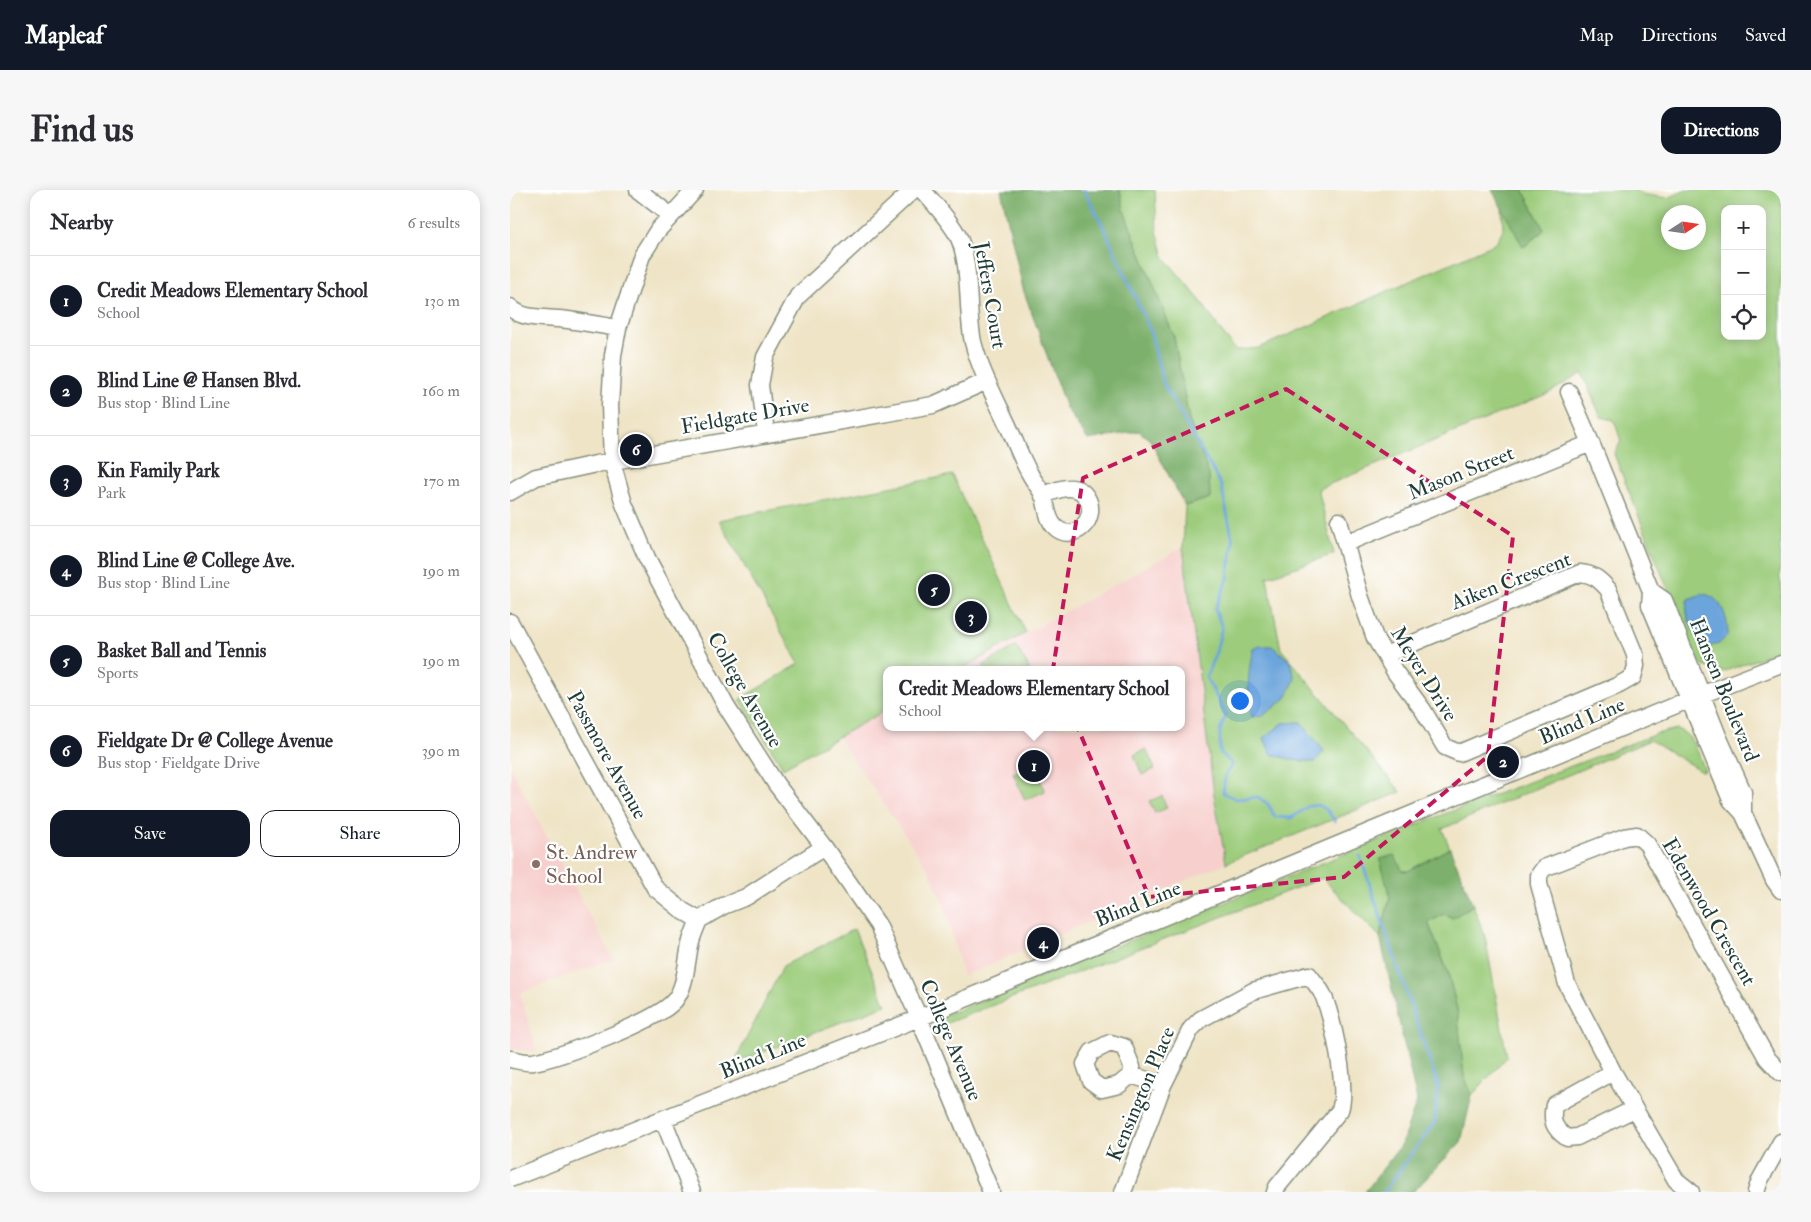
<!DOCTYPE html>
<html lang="en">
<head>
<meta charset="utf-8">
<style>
	:root { --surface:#fff; --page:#f7f7f7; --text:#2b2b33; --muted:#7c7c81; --line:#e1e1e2; --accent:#111827 }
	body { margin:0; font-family:"IM FELL Double Pica",serif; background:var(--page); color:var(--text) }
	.controls { position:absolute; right:15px; top:15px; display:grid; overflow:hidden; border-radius:10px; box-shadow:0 2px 12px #0003 }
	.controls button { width:45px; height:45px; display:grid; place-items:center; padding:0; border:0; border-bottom:1px solid var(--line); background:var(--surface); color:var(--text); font:25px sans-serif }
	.compass { position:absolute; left:1151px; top:15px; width:45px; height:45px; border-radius:50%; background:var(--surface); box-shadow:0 2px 12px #0003; rotate:78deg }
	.you { position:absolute; left:729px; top:510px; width:18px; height:18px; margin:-12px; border:4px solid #fff; border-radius:50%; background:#1a73e8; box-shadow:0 0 0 8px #1a73e833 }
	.badge { display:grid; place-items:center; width:32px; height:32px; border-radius:50%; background:var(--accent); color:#fff; font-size:16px; font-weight:700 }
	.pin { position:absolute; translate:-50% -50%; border:2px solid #fff; box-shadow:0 1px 5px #0006 }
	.popup { position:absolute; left:373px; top:476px; width:302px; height:65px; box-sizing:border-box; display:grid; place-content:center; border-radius:10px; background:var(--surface); filter:drop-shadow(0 1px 4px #0005); font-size:16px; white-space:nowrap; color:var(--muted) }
	.popup b { font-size:19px; color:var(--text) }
	.popup::after { content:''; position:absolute; left:50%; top:100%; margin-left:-10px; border:10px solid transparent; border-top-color:var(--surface) }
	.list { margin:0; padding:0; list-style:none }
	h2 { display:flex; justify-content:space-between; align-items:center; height:65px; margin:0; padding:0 20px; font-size:21px }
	h2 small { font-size:16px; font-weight:400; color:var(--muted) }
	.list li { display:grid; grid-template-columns:32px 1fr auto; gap:15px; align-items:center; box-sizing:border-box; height:90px; padding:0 20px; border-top:1px solid var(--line) }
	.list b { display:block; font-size:19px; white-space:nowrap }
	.list p { margin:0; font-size:16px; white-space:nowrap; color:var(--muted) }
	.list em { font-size:16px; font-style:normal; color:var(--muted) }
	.actions { display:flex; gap:10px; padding:15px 20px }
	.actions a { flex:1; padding:11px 0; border:1px solid var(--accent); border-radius:15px; text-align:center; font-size:18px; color:var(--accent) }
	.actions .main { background:var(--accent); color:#fff }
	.icon { flex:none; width:28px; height:28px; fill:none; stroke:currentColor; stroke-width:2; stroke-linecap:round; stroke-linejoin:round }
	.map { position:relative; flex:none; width:1271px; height:1002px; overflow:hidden; border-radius:15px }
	header { display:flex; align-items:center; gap:30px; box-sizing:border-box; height:70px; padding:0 25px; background:var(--accent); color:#fff }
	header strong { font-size:24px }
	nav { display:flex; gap:28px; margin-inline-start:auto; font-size:18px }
	.intro { display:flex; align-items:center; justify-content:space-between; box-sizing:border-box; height:120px; padding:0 30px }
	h1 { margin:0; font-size:35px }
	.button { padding:12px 22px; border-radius:15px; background:var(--accent); color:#fff; font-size:18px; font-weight:700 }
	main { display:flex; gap:30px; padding:0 30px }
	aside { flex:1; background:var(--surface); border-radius:15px; box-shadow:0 2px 12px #0003 }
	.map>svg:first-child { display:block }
</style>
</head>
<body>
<header>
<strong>Mapleaf</strong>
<nav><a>Map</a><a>Directions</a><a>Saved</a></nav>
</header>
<div class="intro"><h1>Find us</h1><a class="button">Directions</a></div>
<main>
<aside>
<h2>Nearby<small>6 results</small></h2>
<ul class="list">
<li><span class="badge">1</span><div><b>Credit Meadows Elementary School</b><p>School</p></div><em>130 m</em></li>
<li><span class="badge">2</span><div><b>Blind Line @ Hansen Blvd.</b><p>Bus stop · Blind Line</p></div><em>160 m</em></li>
<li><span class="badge">3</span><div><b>Kin Family Park</b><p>Park</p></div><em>170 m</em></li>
<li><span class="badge">4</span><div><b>Blind Line @ College Ave.</b><p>Bus stop · Blind Line</p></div><em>190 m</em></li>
<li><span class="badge">5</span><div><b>Basket Ball and Tennis</b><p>Sports</p></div><em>190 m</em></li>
<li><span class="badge">6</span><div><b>Fieldgate Dr @ College Avenue</b><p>Bus stop · Fieldgate Drive</p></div><em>390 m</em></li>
</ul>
<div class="actions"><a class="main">Save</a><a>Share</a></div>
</aside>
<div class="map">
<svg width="1271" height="1002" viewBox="0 0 1271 1002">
	<rect width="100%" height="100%" fill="#fff"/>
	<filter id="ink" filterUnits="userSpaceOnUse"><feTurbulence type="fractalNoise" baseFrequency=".02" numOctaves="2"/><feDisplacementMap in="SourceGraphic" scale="10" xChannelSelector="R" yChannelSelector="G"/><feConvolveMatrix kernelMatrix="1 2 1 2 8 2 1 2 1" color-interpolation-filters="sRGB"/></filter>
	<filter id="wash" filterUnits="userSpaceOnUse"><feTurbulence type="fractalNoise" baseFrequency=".0096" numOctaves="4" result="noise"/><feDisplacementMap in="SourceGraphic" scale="20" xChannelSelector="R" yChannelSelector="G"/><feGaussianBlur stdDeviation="1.12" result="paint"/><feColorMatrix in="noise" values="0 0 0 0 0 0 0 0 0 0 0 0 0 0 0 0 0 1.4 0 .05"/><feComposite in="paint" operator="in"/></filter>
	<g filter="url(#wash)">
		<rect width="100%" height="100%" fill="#efe4c6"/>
		<path fill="#f7d0ce" d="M673,357L704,605L716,673L453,786L434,714L419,680L328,547L376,520V537H672V480H450Z
			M0,578L103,769L10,803L27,862L0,859Z"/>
		<path fill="#9ccc7c" stroke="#5e8458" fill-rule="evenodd" d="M610,0H645L647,41L654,67L690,110L711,141L726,160H728L749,158L986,53L993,39L992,18L1014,57L1034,40L1013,0H1126L1130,4L1158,8L1176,0H1271V341L1270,343C1271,355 1268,386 1271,392V460L1213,482L1193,476L1184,465L1104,264L1111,251L1104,230L1091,227L1072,183L1039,203L808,299L824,364L757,387L771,459L891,602L716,673L704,605L673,357L675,316L700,308L699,285L679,230L664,147L614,21ZM1215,19H1252V146H1215ZM1158,22H1188V52H1158ZM1193,404V458C1186,442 1172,426 1178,409ZM791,532L805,572L783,570L761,564L754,548L773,533Z
			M442,285L516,443L450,480H376V520L273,578L230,509L289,474L209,330Z
			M506,456L520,480H474V475Z
			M1167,539C1184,545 1189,565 1195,581H1191L1140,550L932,639L940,658L898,681H893L870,670L880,707L870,747L812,688L424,838L433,826L929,626L1146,544Z
			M636,559L645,579L632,585L624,565Z
			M523,574L535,601L515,610L503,583Z
			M652,606L657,618L645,623L639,611Z
			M963,715L975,746L997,867L962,905L954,886L947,819L938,782L918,732L934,724L943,728Z
			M344,739L376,815L224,873L273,776Z"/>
		<path fill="#7db06c" stroke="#4e7650" d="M491,0H610L614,21L664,147L679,230L699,285L700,308L675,316L640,250L629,241L578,250L556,218L513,99Z
			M982,0H1013L1034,40L1013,57Z
			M940,658L963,715L943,728L934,724L918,733L938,782L947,819L954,886L962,905L951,952L903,1002H855L891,955L907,911L870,747L880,707L870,669L884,665L893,681H898Z"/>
		<path fill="#6ca5db" stroke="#467188" d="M1193,404C1212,406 1218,429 1218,445L1209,454L1193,458C1186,442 1172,426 1178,409Z
			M749,456H762L781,472L785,489L776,508L753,526L742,527C736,505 738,481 743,459Z
			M791,532L814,561L805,572L783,570L761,564L754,548L773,533Z"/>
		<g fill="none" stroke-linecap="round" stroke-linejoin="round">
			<path stroke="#6ca5db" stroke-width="3" d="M574,0L593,36L640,140L653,193L711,295L723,351L718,388L705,419L712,437L706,462L696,487L716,525L710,541V562L722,574L715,586L713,603L726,609L748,607L758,614L765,627L781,628L799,616L809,615L817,620L825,631
				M850,666L928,895L925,932L874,1002"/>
		</g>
	</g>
	<g filter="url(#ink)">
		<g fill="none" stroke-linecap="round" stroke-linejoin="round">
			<defs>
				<path id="minor" d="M128,0L161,26
					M185,0L148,40L132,65L108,138L103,165L100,215L102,272L114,314L137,368L216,516L266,594L314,657L368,735L409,828L481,1002
					M412,0C424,13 438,29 447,44C462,72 456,120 463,152C471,183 487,211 500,240C506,254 512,270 520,284C524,292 531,299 534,307C537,317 537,330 546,338C564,353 589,329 577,308C567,291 547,299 533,306
					M0,117C13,130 32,127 49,129C69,131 88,135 108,138
					M1059,202L1081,253L1141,401L1140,415L1221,610L1233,623L1264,690L1271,700
					M256,243L250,195L255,167L288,106L403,0
					M0,302L26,287L86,274L423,215L477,191
					M829,331L850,406L865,448L885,482L913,520L935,557L949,563L1109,495L1123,487L1126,476L1125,465L1098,399C1089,389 1083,384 1070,383L875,465
					M836,353L1081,253
					M1141,401L1154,410L1208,546L1233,602V623
					M0,432L145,698L173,721L189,730
					M0,869C7,870 15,873 23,872C51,867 148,831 165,810C177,794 176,770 181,751C183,744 186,737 189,730L213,716L236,707L314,657
					M1103,882L1044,915C1041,931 1043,938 1057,948L1067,947L1124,919
					M621,885L622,877L614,857L600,853L582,862L575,874L581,891L592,899L609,895L621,885L653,895
					M153,929L182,1002
					M0,989L409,828L1178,510L1271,474
					M613,1002L653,895L681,839L691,829L743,801L799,785C804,792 811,799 814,807C823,831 838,897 830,920L767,997L765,1002
					M1181,1002L1166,990L1103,882L1057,794L1029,694V685L1034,678L1114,647L1127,645L1137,654L1257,868L1271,883
					M1246,1002L1250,990L1271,952"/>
			</defs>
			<use href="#minor" stroke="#87907d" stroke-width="19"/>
			<use href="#minor" stroke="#fff" stroke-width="16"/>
		</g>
	</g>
	<path fill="none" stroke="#c2185b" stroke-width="4" stroke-dasharray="10 6" stroke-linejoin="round" d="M776,199L1003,346L978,566L834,687L639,707L543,479L573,288Z"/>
	<circle fill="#8d6e63" stroke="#fff" stroke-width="2" cx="26" cy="674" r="5"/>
	<g text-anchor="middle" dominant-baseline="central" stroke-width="4.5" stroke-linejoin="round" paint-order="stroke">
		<g font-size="21" fill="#1f3d34" stroke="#fff">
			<text transform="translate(480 105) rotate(80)">Jeffers Court</text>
			<text transform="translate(235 226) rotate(-10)">Fieldgate Drive</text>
			<text transform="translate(951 283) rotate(-22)">Mason Street</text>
			<text transform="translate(1001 391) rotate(-21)">Aiken Crescent</text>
			<text transform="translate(914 484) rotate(58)">Meyer Drive</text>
			<text transform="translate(235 500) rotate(60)">College Avenue</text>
			<text transform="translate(1214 500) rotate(68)">Hansen Boulevard</text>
			<text transform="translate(1072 531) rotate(-23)">Blind Line</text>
			<text transform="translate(97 565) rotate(61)">Passmore Avenue</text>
			<text transform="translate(628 714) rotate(-22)">Blind Line</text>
			<text transform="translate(1199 722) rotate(60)">Edenwood Crescent</text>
			<text transform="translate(441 850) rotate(67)">College Avenue</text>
			<text transform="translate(253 866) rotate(-22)">Blind Line</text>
			<text transform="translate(631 904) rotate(-67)">Kensington Place</text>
		</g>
		<g font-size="21" fill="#785e54" stroke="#fff" text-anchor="start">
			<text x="36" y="662">St. Andrew<tspan x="36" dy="24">School</tspan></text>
		</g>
	</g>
</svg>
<div class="controls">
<button>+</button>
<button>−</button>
<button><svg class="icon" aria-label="locate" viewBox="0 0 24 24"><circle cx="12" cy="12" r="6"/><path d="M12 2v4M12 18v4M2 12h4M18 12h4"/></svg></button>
</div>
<svg class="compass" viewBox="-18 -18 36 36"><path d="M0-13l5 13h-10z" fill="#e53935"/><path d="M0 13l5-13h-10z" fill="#7c7c81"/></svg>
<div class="you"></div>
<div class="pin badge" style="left:524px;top:576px">1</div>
<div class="popup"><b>Credit Meadows Elementary School</b>School</div>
<div class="pin badge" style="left:993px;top:572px">2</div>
<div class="pin badge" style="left:461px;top:427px">3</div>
<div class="pin badge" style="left:533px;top:753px">4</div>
<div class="pin badge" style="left:424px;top:400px">5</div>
<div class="pin badge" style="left:126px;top:260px">6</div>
</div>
</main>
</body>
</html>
